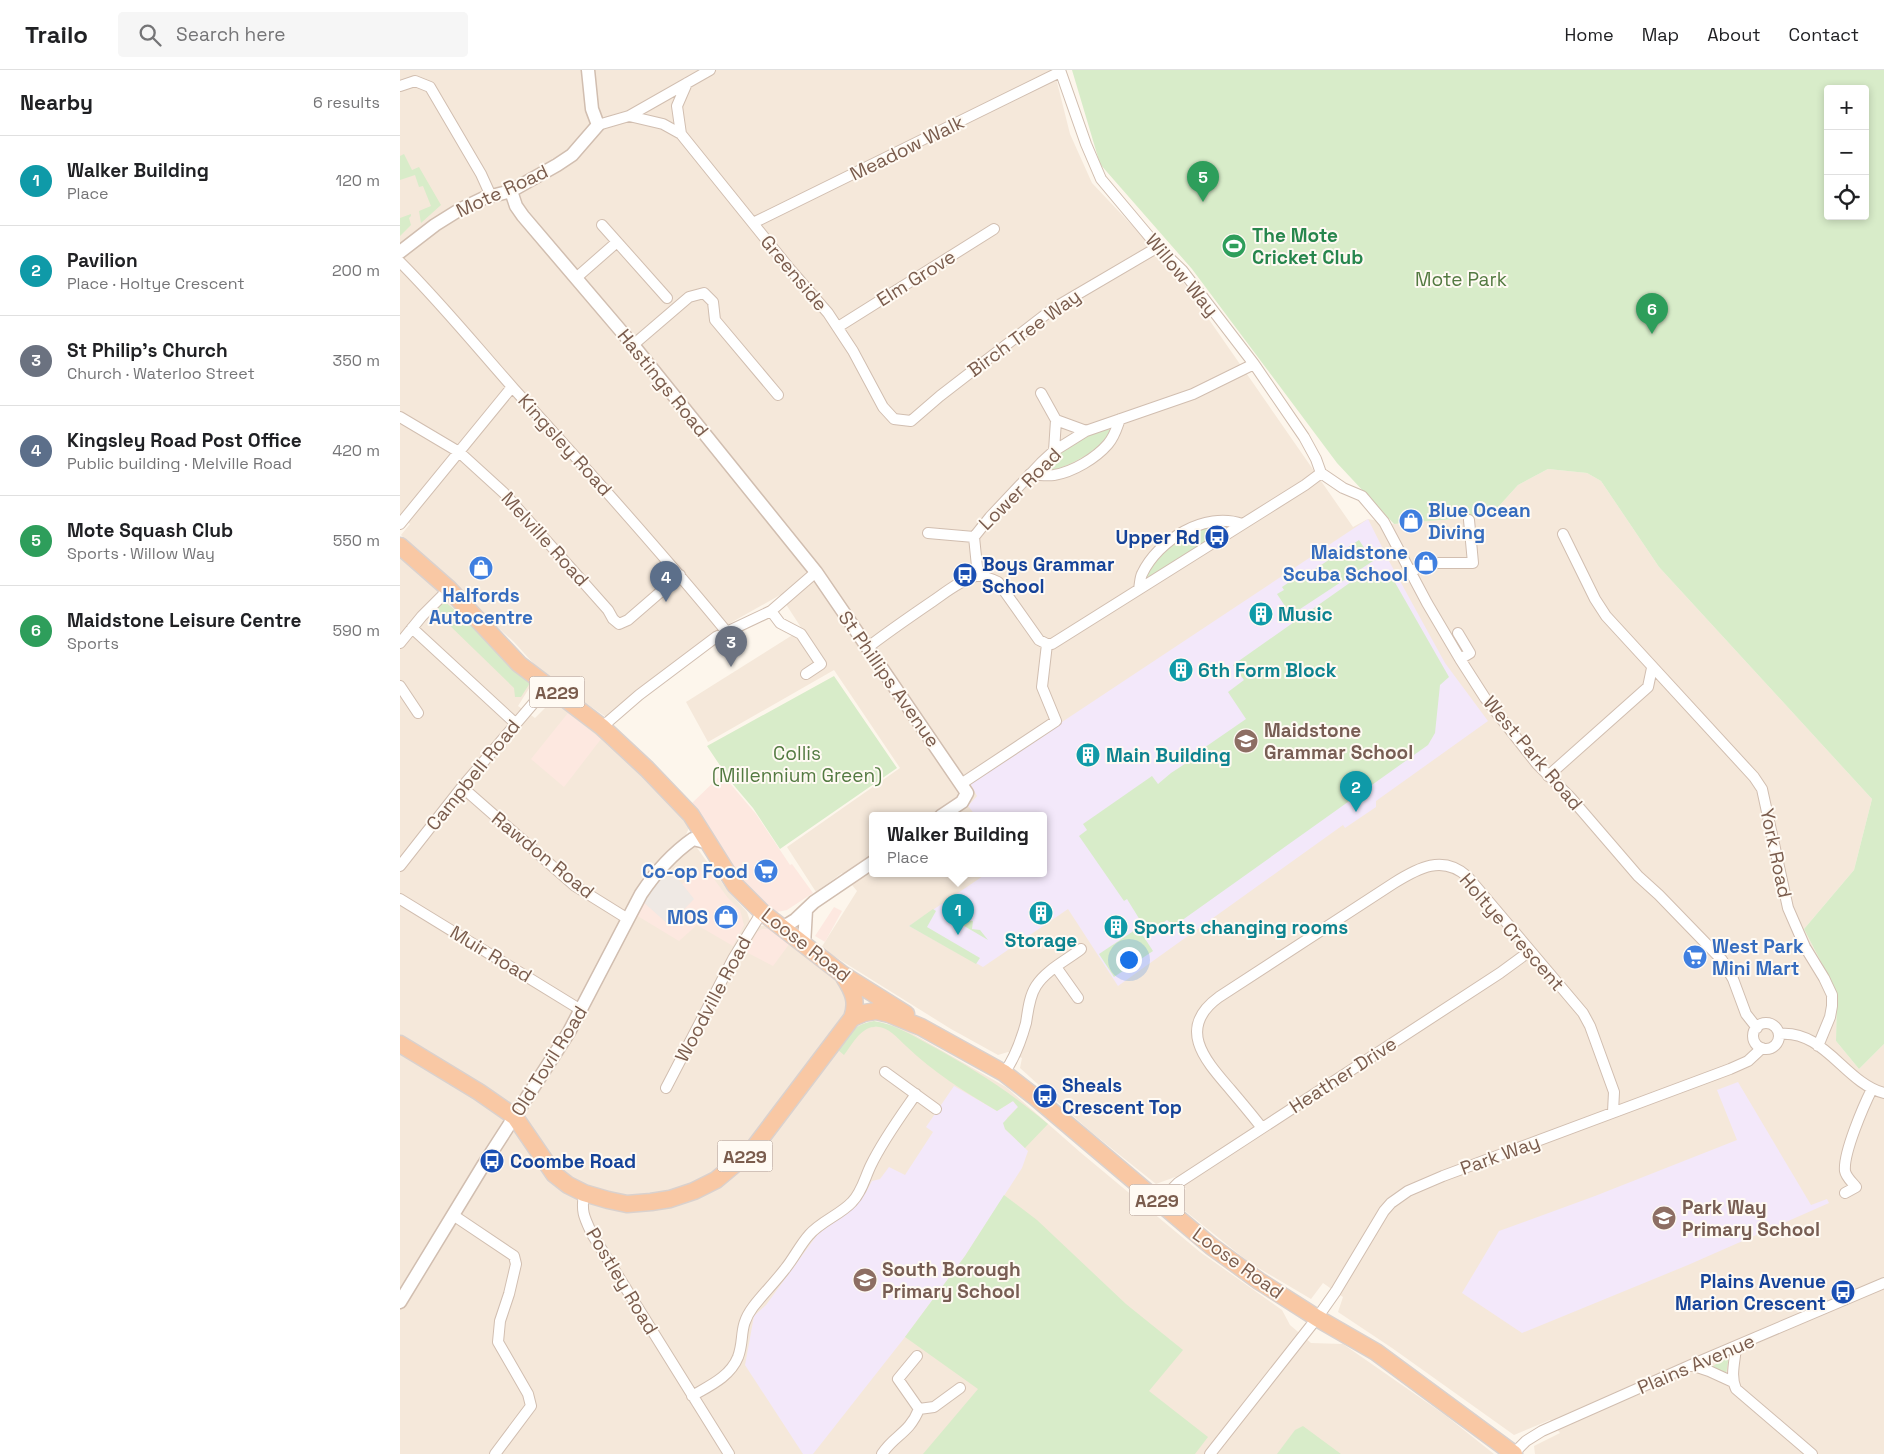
<!DOCTYPE html>
<html lang="en">
<head>
<meta charset="utf-8">
<style>
	:root { --surface:#fff; --page:#f6f6f6; --text:#202124; --muted:#757577; --line:#e0e0e0; --accent:#e76f51 }
	body { margin:0; font-family:"Space Grotesk",sans-serif; background:var(--page); color:var(--text) }
	.controls { position:absolute; right:15px; top:15px; display:grid; overflow:hidden; border-radius:5px; box-shadow:0 2px 8px #0003 }
	.controls button { width:45px; height:45px; display:grid; place-items:center; padding:0; border:0; border-bottom:1px solid var(--line); background:var(--surface); color:var(--text); font:25px sans-serif }
	.you { position:absolute; left:728px; top:889px; width:18px; height:18px; margin:-12px; border:4px solid #fff; border-radius:50%; background:#1a73e8; box-shadow:0 0 0 8px #1a73e833 }
	.badge { display:grid; place-items:center; width:32px; height:32px; border-radius:50%; background:var(--accent); color:#fff; font-size:16px; font-weight:700 }
	.pin { position:absolute; translate:-50% -41px; filter:drop-shadow(0 1px 2px #0008) }
	.pin::after { content:''; position:absolute; top:26px; width:18px; height:15px; background:inherit; clip-path:polygon(0 0,100% 0,50% 100%) }
	.popup { position:absolute; left:469px; top:742px; width:178px; height:65px; box-sizing:border-box; display:grid; place-content:center; border-radius:5px; background:var(--surface); filter:drop-shadow(0 1px 4px #0005); font-size:16px; white-space:nowrap; color:var(--muted) }
	.popup b { font-size:19px; color:var(--text) }
	.popup::after { content:''; position:absolute; left:50%; top:100%; margin-left:-10px; border:10px solid transparent; border-top-color:var(--surface) }
	.list { margin:0; padding:0; list-style:none }
	h2 { display:flex; justify-content:space-between; align-items:center; height:65px; margin:0; padding:0 20px; font-size:21px }
	h2 small { font-size:16px; font-weight:400; color:var(--muted) }
	.list li { display:grid; grid-template-columns:32px 1fr auto; gap:15px; align-items:center; box-sizing:border-box; height:90px; padding:0 20px; border-top:1px solid var(--line) }
	.list b { display:block; font-size:19px; white-space:nowrap }
	.list p { margin:0; font-size:16px; white-space:nowrap; color:var(--muted) }
	.list em { font-size:16px; font-style:normal; color:var(--muted) }
	.icon { flex:none; width:28px; height:28px; fill:none; stroke:currentColor; stroke-width:2; stroke-linecap:round; stroke-linejoin:round }
	.map { position:relative; flex:none; width:1484px; height:1384px; overflow:hidden }
	header { display:flex; align-items:center; gap:30px; box-sizing:border-box; height:70px; padding:0 25px; background:var(--surface); border-bottom:1px solid var(--line) }
	header strong { font-size:24px }
	nav { display:flex; gap:28px; margin-inline-start:auto; font-size:18px }
	.search { width:350px; height:45px; background:var(--page); display:flex; align-items:center; gap:12px; box-sizing:border-box; padding:0 18px; border-radius:5px; color:var(--muted); font-size:19px }
	main { display:flex }
	aside { flex:1; background:var(--surface) }
	.map>svg:first-child { display:block }
</style>
</head>
<body>
<header>
<strong>Trailo</strong>
<div class="search"><svg class="icon" aria-label="search" viewBox="0 0 24 24"><circle cx="10" cy="10" r="6"/><path d="M15 15l6 6"/></svg>Search here</div>
<nav><a>Home</a><a>Map</a><a>About</a><a>Contact</a></nav>
</header>
<main>
<aside>
<h2>Nearby<small>6 results</small></h2>
<ul class="list">
<li><span class="badge" style="background:#0f9aa8">1</span><div><b>Walker Building</b><p>Place</p></div><em>120 m</em></li>
<li><span class="badge" style="background:#0f9aa8">2</span><div><b>Pavilion</b><p>Place · Holtye Crescent</p></div><em>200 m</em></li>
<li><span class="badge" style="background:#6b7280">3</span><div><b>St Philip's Church</b><p>Church · Waterloo Street</p></div><em>350 m</em></li>
<li><span class="badge" style="background:#5c6f8a">4</span><div><b>Kingsley Road Post Office</b><p>Public building · Melville Road</p></div><em>420 m</em></li>
<li><span class="badge" style="background:#2e9e5b">5</span><div><b>Mote Squash Club</b><p>Sports · Willow Way</p></div><em>550 m</em></li>
<li><span class="badge" style="background:#2e9e5b">6</span><div><b>Maidstone Leisure Centre</b><p>Sports</p></div><em>590 m</em></li>
</ul>
</aside>
<div class="map">
<svg width="1484" height="1384" viewBox="0 0 1484 1384">
	<rect width="100%" height="100%" fill="#fdf6ec"/>
	<path fill="#f5e8da" fill-rule="evenodd" d="M0,0H654L670,64L692,113L776,202L953,457L968,449L994,454L1090,446L1118,415L1148,399L1187,403L1201,411L1259,497L1472,729L1454,800L1404,859L1437,923L1436,971L1459,999L1484,974V1384H1135L1134,1376L1160,1363L1150,1350L1114,1365L992,1278L938,1242L943,1227L923,1213L911,1229L850,1193L774,1132L786,1119L775,1107L756,1114L691,1062L620,998L622,988L608,982L598,985L551,959L421,878L457,821L442,803L416,822L387,777L500,698L434,600L308,672L286,632L402,559L380,525L311,564L206,647L142,603L114,572L55,519L1,465L10,454L0,444ZM473,746H643V804H473Z
		M0,488L63,543L133,612L118,636L135,648L156,627L214,677L278,739L289,758L284,769L295,775L328,821L347,842L352,857L370,855L433,908L450,925V939L461,958L497,955L606,1017L680,1082L800,1182L882,1240L890,1255L911,1273L943,1274L1045,1345L1094,1384H0Z"/>
	<path fill="#fde8e0" d="M168,643L201,669L164,717L131,689Z
		M322,704L356,744L390,795L392,794L413,823L387,840L377,842L366,838L351,828L288,737Z
		M268,796L282,814L305,797L328,828L340,840L344,855L333,876L297,855L279,871L236,845L244,833L241,830Z
		M434,837L442,841L425,872L415,866Z
		M362,859H370L390,873L373,896L346,882L357,862Z"/>
	<path fill="#efe9e4" d="M268,796L294,829L269,855L241,830Z"/>
	<path fill="#f3e8fa" d="M968,449L989,491L1045,593L1088,651L976,731V737L945,758L943,755L718,916L668,839L583,897L509,856L586,804H643V746H576L568,736L577,726L570,713Z
		M1338,1012L1411,1135L1427,1129L1429,1133L1288,1195L1122,1263L1062,1223L1099,1161L1195,1126L1337,1070L1317,1020Z
		M554,1016L597,1041L613,1031L618,1037L607,1048L605,1059L628,1081L622,1098L565,1186L505,1267L413,1384H403L345,1295L354,1246L366,1235L417,1165L452,1138L466,1122L472,1111L480,1109L489,1097L505,1105L533,1062L526,1057Z"/>
	<path fill="#d8ecc9" fill-rule="evenodd" d="M672,0H1484V974L1459,999L1436,971L1437,923L1404,859L1454,800L1472,729L1259,497L1201,411L1187,403L1148,399L1118,415L1090,446L994,454L937,393L792,199L700,94ZM1428,19H1465V146H1428Z
		M4,84L12,100L19,97L41,135L21,153L19,141L31,136L23,116L19,117L15,105L0,110V86Z
		M11,144V146L9,148L11,155L0,166V148Z
		M707,358L710,360C707,377 661,403 644,400C650,381 689,365 707,358Z
		M824,455L826,457L812,466L813,468L749,508L746,506C767,473 784,460 824,455Z
		M959,470L973,491L891,545L877,524L884,520L882,517L907,500L909,503Z
		M968,500L989,502L1049,607L1040,615L1035,663L1028,675L774,856L767,850L748,863L727,829L724,831L679,766L687,760L683,754L752,706L758,714L771,703L800,684L801,680L846,649L828,622L844,610L833,595Z
		M43,530L69,552L92,578L130,613L121,627H115L114,618L43,549L36,537Z
		M434,606L497,698L380,779L353,738L331,712L307,676Z
		M561,825V835L547,840L544,836Z
		M533,839L536,841L527,857L580,888L576,894L509,856Z
		M559,846L561,849L573,851L572,859L580,860L588,870L554,850V848Z
		M738,858L753,881L714,907L699,884Z
		M474,951C494,954 512,965 530,975C574,999 609,1021 648,1054L625,1078L605,1059L603,1053L618,1037L613,1031L597,1041C565,1022 533,1002 506,976C497,968 487,955 474,957C460,958 452,975 444,985L438,980C450,964 454,954 474,951Z
		M604,1125L637,1150L726,1234L783,1280L749,1321L808,1367L795,1384H523L578,1319L505,1267L565,1186Z
		M1329,1286L1326,1304L1310,1298Z
		M903,1356L941,1384H877L895,1360Z"/>
	<g fill="none" stroke-linecap="round" stroke-linejoin="round">
		<defs>
			<path id="minor" d="M660,0L686,74L701,109L758,177L782,200L854,294L904,367L916,389L921,403
				M0,16L15,11L30,17L81,104L91,126
				M229,46L263,54L281,64L389,198L428,243L453,281L483,337L494,349L511,351L540,326L654,238L758,177
				M198,55L229,46L310,0
				M281,64L277,36L287,13
				M353,153L660,2
				M202,155L267,228
				M0,192C40,232 76,276 114,319C186,398 258,478 326,561
				M176,208L217,172
				M438,257L594,159
				M233,275L289,227L304,223L313,232L315,250L378,325
				M641,323L656,350L654,381
				M0,347L59,382L104,423L208,540L213,549L219,554L228,550L280,505
				M656,350L686,361
				M921,403L943,418L962,426L984,452L1027,533L1060,589L1085,628L1137,694L1170,727L1238,806L1259,825L1322,890L1333,909L1346,944L1357,958
				M630,404C638,405 646,406 654,405C673,402 696,388 708,374C715,366 717,357 720,349
				M0,454L112,317
				M528,463L574,467
				M1163,464L1195,529L1206,546L1354,707L1362,719L1388,838L1405,877L1424,908L1432,925V936L1430,947L1418,976
				M1011,502L1026,493H1073L1069,450
				M578,506L574,467L590,447L641,393L654,381L686,361L793,324L854,294
				M739,519C740,514 740,508 742,504C758,470 805,441 842,454
				M371,541L380,553L401,564L421,594L406,604
				M12,558L115,653
				M1058,563L1070,583L1060,589
				M0,573L22,546L49,519
				M467,578C489,561 511,546 533,531C546,522 561,510 576,506C584,505 592,509 598,512L639,570L647,574H652L905,415L921,403
				M0,616L18,643
				M202,657L239,625L316,567L371,541L416,502
				M1148,706L1248,617L1252,598
				M561,714L656,651L642,617L647,574
				M62,717L175,816L228,849
				M0,796L62,717L149,615
				M0,829L181,940
				M656,897L678,928
				M1353 966a13 13 0 1 1 26 0a13 13 0 1 1-26 0Z
				M1379,964C1424,959 1445,1013 1484,1023
				M485,1002L536,1039
				M604,1003C615,988 621,971 626,953C628,941 629,927 636,916C646,900 667,890 681,879
				M266,1018L333,889L362,842
				M862,1058C852,1045 841,1032 830,1019C805,990 776,958 819,927L994,813C1018,798 1043,784 1068,807L1183,943L1190,956L1214,1022L1213,1042
				M184,1123C181,1142 184,1147 192,1164L329,1384
				M1445,1123L1456,1117C1452,1112 1446,1107 1445,1101C1443,1083 1464,1035 1472,1019
				M759,1132L778,1113L1100,903L1130,881
				M53,1145L114,1186L116,1194L109,1224L100,1251L98,1272L128,1324L131,1336L95,1384
				M1336,1277C1335,1291 1330,1306 1336,1319L1412,1384
				M1291,1295L1309,1301L1333,1312
				M292,1326C309,1316 330,1307 338,1287C345,1268 338,1257 353,1237C363,1224 375,1212 385,1199C394,1188 400,1175 409,1165C421,1151 440,1145 452,1132C462,1122 465,1107 471,1095C483,1070 500,1047 516,1024
				M519,1339L534,1337L560,1318
				M1114,1383L1126,1371L1142,1361L1291,1295L1484,1213
				M482,1384C494,1365 509,1364 519,1339L498,1309L517,1286
				M810,1384L917,1248L936,1221L984,1141L991,1133L1008,1121L1043,1106L1330,999L1348,991L1362,978"/>
			<path id="tertiary" d="M111,121L116,136L123,146L233,275L416,502L567,723L562,732L541,746
				M0,182L35,155L59,140L84,128L111,121L157,95L172,85L198,55L192,39L188,0
				M382,858L395,850L414,832L473,792
				M404,875L406,840
				M0,1232L84,1094L169,962L241,824C255,803 273,783 293,769L309,773"/>
			<path id="trunk" d="M0,476L49,519L119,594L202,657L247,699L291,745L335,815L362,842L442,904L506,944
				M452,948L464,943L476,941L489,944L521,957L604,1003L635,1027L811,1176L859,1211L917,1248L976,1282L1114,1384
				M0,974L79,1022L115,1047L154,1104L168,1115L184,1123L208,1130L227,1134L251,1132L270,1129L294,1121L316,1110L353,1079L452,948C458,932 453,921 444,907"/>
		</defs>
		<use href="#minor" stroke="#d1beb0" stroke-width="12"/>
		<use href="#tertiary" stroke="#d1beb0" stroke-width="15"/>
		<use href="#trunk" stroke="#dad1cd" stroke-width="19"/>
		<use href="#minor" stroke="#fff" stroke-width="10"/>
		<use href="#tertiary" stroke="#fff" stroke-width="12"/>
		<use href="#trunk" stroke="#f9c8a4" stroke-width="16"/>
	</g>
	<defs>
		<symbol id="stadium-disc" viewBox="-11 -11 22 22"><circle r="9.5" fill="#2e9e5b" stroke="#fffaf3"/><path d="M0-5a6.5 5 0 1 0 0 10a6.5 5 0 1 0 0-10ZM-3.5-1.8h7v3.6h-7Z" fill="#fff"/></symbol>
		<symbol id="shop-disc" viewBox="-11 -11 22 22"><circle r="9.5" fill="#3f7fe0" stroke="#fffaf3"/><path d="M-5-2.5h2.3a2.7 3.5 0 0 1 5.4 0H5L5.5 6h-11ZM-1.5-2.5h3a1.5 2.3 0 0 0-3 0Z" fill="#fff"/></symbol>
		<symbol id="bus-disc" viewBox="-11 -11 22 22"><circle r="9.5" fill="#1a4fb4" stroke="#fffaf3"/><path d="M-5-6H5V4H4V6H2V4H-2V6H-4V4H-5ZM-3.5-4V0h7V-4ZM-3.5 1.2v1.5H-2V1.2ZM2 1.2v1.5H3.5V1.2Z" fill="#fff"/></symbol>
		<symbol id="building-disc" viewBox="-11 -11 22 22"><circle r="9.5" fill="#0f9aa8" stroke="#fffaf3"/><path d="M-4-6H4V6H1V3H-1V6H-4ZM-2.5-4.3h1.7v1.8h-1.7ZM.8-4.3h1.7v1.8H.8ZM-2.5-1h1.7V.8h-1.7ZM.8-1h1.7V.8H.8Z" fill="#fff"/></symbol>
		<symbol id="school-disc" viewBox="-11 -11 22 22"><circle r="9.5" fill="#8d6e63" stroke="#fffaf3"/><path d="M0-5L7-2L0 1L-7-2ZM-4 1L0 2.5L4 1V4Q0 6-4 4Z" fill="#fff"/></symbol>
		<symbol id="supermarket-disc" viewBox="-11 -11 22 22"><circle r="9.5" fill="#3f7fe0" stroke="#fffaf3"/><path d="M-6-5.5h2.5l.6 2H6L4.5 2H-2.5L-4.4-4H-6ZM-1.5 3.2a1.3 1.3 0 1 0 .1 0ZM3 3.2a1.3 1.3 0 1 0 .1 0Z" fill="#fff"/></symbol>
	</defs>
	<g fill-rule="evenodd">
		<use href="#stadium-disc" x="820" y="162" width="28" height="28"/>
		<use href="#shop-disc" x="997" y="437" width="28" height="28"/>
		<use href="#bus-disc" x="803" y="453" width="28" height="28"/>
		<use href="#shop-disc" x="1012" y="479" width="28" height="28"/>
		<use href="#shop-disc" x="67" y="484" width="28" height="28"/>
		<use href="#bus-disc" x="551" y="491" width="28" height="28"/>
		<use href="#building-disc" x="847" y="530" width="28" height="28"/>
		<use href="#building-disc" x="767" y="586" width="28" height="28"/>
		<use href="#school-disc" x="832" y="657" width="28" height="28"/>
		<use href="#building-disc" x="674" y="671" width="28" height="28"/>
		<use href="#supermarket-disc" x="352" y="787" width="28" height="28"/>
		<use href="#building-disc" x="627" y="829" width="28" height="28"/>
		<use href="#shop-disc" x="312" y="833" width="28" height="28"/>
		<use href="#building-disc" x="702" y="843" width="28" height="28"/>
		<use href="#supermarket-disc" x="1281" y="873" width="28" height="28"/>
		<use href="#bus-disc" x="631" y="1012" width="28" height="28"/>
		<use href="#bus-disc" x="78" y="1077" width="28" height="28"/>
		<use href="#school-disc" x="1250" y="1134" width="28" height="28"/>
		<use href="#school-disc" x="451" y="1196" width="28" height="28"/>
		<use href="#bus-disc" x="1429" y="1208" width="28" height="28"/>
	</g>
	<g text-anchor="middle" dominant-baseline="central" stroke-width="4" stroke-linejoin="round" paint-order="stroke">
		<g fill="#fffaf3" stroke="#a28b7f" stroke-width="1">
			<rect x="129.5" y="606.5" width="55" height="31" rx="4"/>
			<rect x="317.5" y="1070.5" width="55" height="31" rx="4"/>
			<rect x="729.5" y="1114.5" width="55" height="31" rx="4"/>
		</g>
		<g font-size="18" font-weight="bold" fill="#7a5c4d">
			<text x="157" y="622">A229</text>
			<text x="345" y="1086">A229</text>
			<text x="757" y="1130">A229</text>
		</g>
		<g font-size="19" fill="#7a5c4d" stroke="#fffaf3">
			<text transform="translate(507 78) rotate(-26)">Meadow Walk</text>
			<text transform="translate(102 121) rotate(-25)">Mote Road</text>
			<text transform="translate(394 203) rotate(50)">Greenside</text>
			<text transform="translate(782 205) rotate(50)">Willow Way</text>
			<text transform="translate(516 208) rotate(-32)">Elm Grove</text>
			<text transform="translate(624 263) rotate(-36)">Birch Tree Way</text>
			<text transform="translate(263 313) rotate(51)">Hastings Road</text>
			<text transform="translate(165 375) rotate(48)">Kingsley Road</text>
			<text transform="translate(620 419) rotate(-45)">Lower Road</text>
			<text transform="translate(145 469) rotate(48)">Melville Road</text>
			<text transform="translate(489 609) rotate(55)">St Phillips Avenue</text>
			<text transform="translate(1133 683) rotate(50)">West Park Road</text>
			<text transform="translate(73 705) rotate(-51)">Campbell Road</text>
			<text transform="translate(1376 783) rotate(78)">York Road</text>
			<text transform="translate(143 785) rotate(39)">Rawdon Road</text>
			<text transform="translate(1112 862) rotate(49)">Holtye Crescent</text>
			<text transform="translate(406 875) rotate(38)">Loose Road</text>
			<text transform="translate(91 884) rotate(31)">Muir Road</text>
			<text transform="translate(313 929) rotate(-62)">Woodville Road</text>
			<text transform="translate(149 991) rotate(-58)">Old Tovil Road</text>
			<text transform="translate(943 1005) rotate(-33)">Heather Drive</text>
			<text transform="translate(1100 1085) rotate(-20)">Park Way</text>
			<text transform="translate(838 1193) rotate(36)">Loose Road</text>
			<text transform="translate(222 1211) rotate(59)">Postley Road</text>
			<text transform="translate(1296 1294) rotate(-23)">Plains Avenue</text>
		</g>
		<g font-size="19" font-weight="bold" fill="#27864d" stroke="#fffaf3" text-anchor="start">
			<text x="852" y="165">The Mote<tspan x="852" dy="22">Cricket Club</tspan></text>
		</g>
		<g font-size="19" fill="#537a41" stroke="#fffaf3">
			<text x="1061" y="209">Mote Park</text>
			<text x="397" y="683">Collis<tspan x="397" dy="22">(Millennium Green)</tspan></text>
		</g>
		<g font-size="19" font-weight="bold" fill="#366cbe" stroke="#fffaf3" text-anchor="end">
			<text x="1028" y="440" text-anchor="start">Blue Ocean<tspan x="1028" dy="22">Diving</tspan></text>
			<text x="1008" y="482">Maidstone<tspan x="1008" dy="22">Scuba School</tspan></text>
			<text x="81" y="525" text-anchor="middle">Halfords<tspan x="81" dy="22">Autocentre</tspan></text>
			<text x="348" y="801">Co-op Food</text>
			<text x="308" y="847">MOS</text>
			<text x="1312" y="876" text-anchor="start">West Park<tspan x="1312" dy="22">Mini Mart</tspan></text>
		</g>
		<g font-size="19" font-weight="bold" fill="#164399" stroke="#fffaf3" text-anchor="start">
			<text x="800" y="467" text-anchor="end">Upper Rd</text>
			<text x="582" y="494">Boys Grammar<tspan x="582" dy="22">School</tspan></text>
			<text x="662" y="1015">Sheals<tspan x="662" dy="22">Crescent Top</tspan></text>
			<text x="110" y="1091">Coombe Road</text>
			<text x="1426" y="1211" text-anchor="end">Plains Avenue<tspan x="1426" dy="22">Marion Crescent</tspan></text>
		</g>
		<g font-size="19" font-weight="bold" fill="#0d838f" stroke="#fffaf3" text-anchor="start">
			<text x="878" y="544">Music</text>
			<text x="798" y="600">6th Form Block</text>
			<text x="706" y="685">Main Building</text>
			<text x="734" y="857">Sports changing rooms</text>
			<text x="641" y="870" text-anchor="middle">Storage</text>
		</g>
		<g font-size="19" font-weight="bold" fill="#785e54" stroke="#fffaf3" text-anchor="start">
			<text x="864" y="660">Maidstone<tspan x="864" dy="22">Grammar School</tspan></text>
			<text x="1282" y="1137">Park Way<tspan x="1282" dy="22">Primary School</tspan></text>
			<text x="482" y="1199">South Borough<tspan x="482" dy="22">Primary School</tspan></text>
		</g>
	</g>
</svg>
<div class="controls">
<button>+</button>
<button>−</button>
<button><svg class="icon" aria-label="locate" viewBox="0 0 24 24"><circle cx="12" cy="12" r="6"/><path d="M12 2v4M12 18v4M2 12h4M18 12h4"/></svg></button>
</div>
<div class="you"></div>
<div class="pin badge" style="left:558px;top:865px;background:#0f9aa8">1</div>
<div class="popup"><b>Walker Building</b>Place</div>
<div class="pin badge" style="left:956px;top:742px;background:#0f9aa8">2</div>
<div class="pin badge" style="left:331px;top:597px;background:#6b7280">3</div>
<div class="pin badge" style="left:266px;top:532px;background:#5c6f8a">4</div>
<div class="pin badge" style="left:803px;top:132px;background:#2e9e5b">5</div>
<div class="pin badge" style="left:1252px;top:264px;background:#2e9e5b">6</div>
</div>
</main>
</body>
</html>
